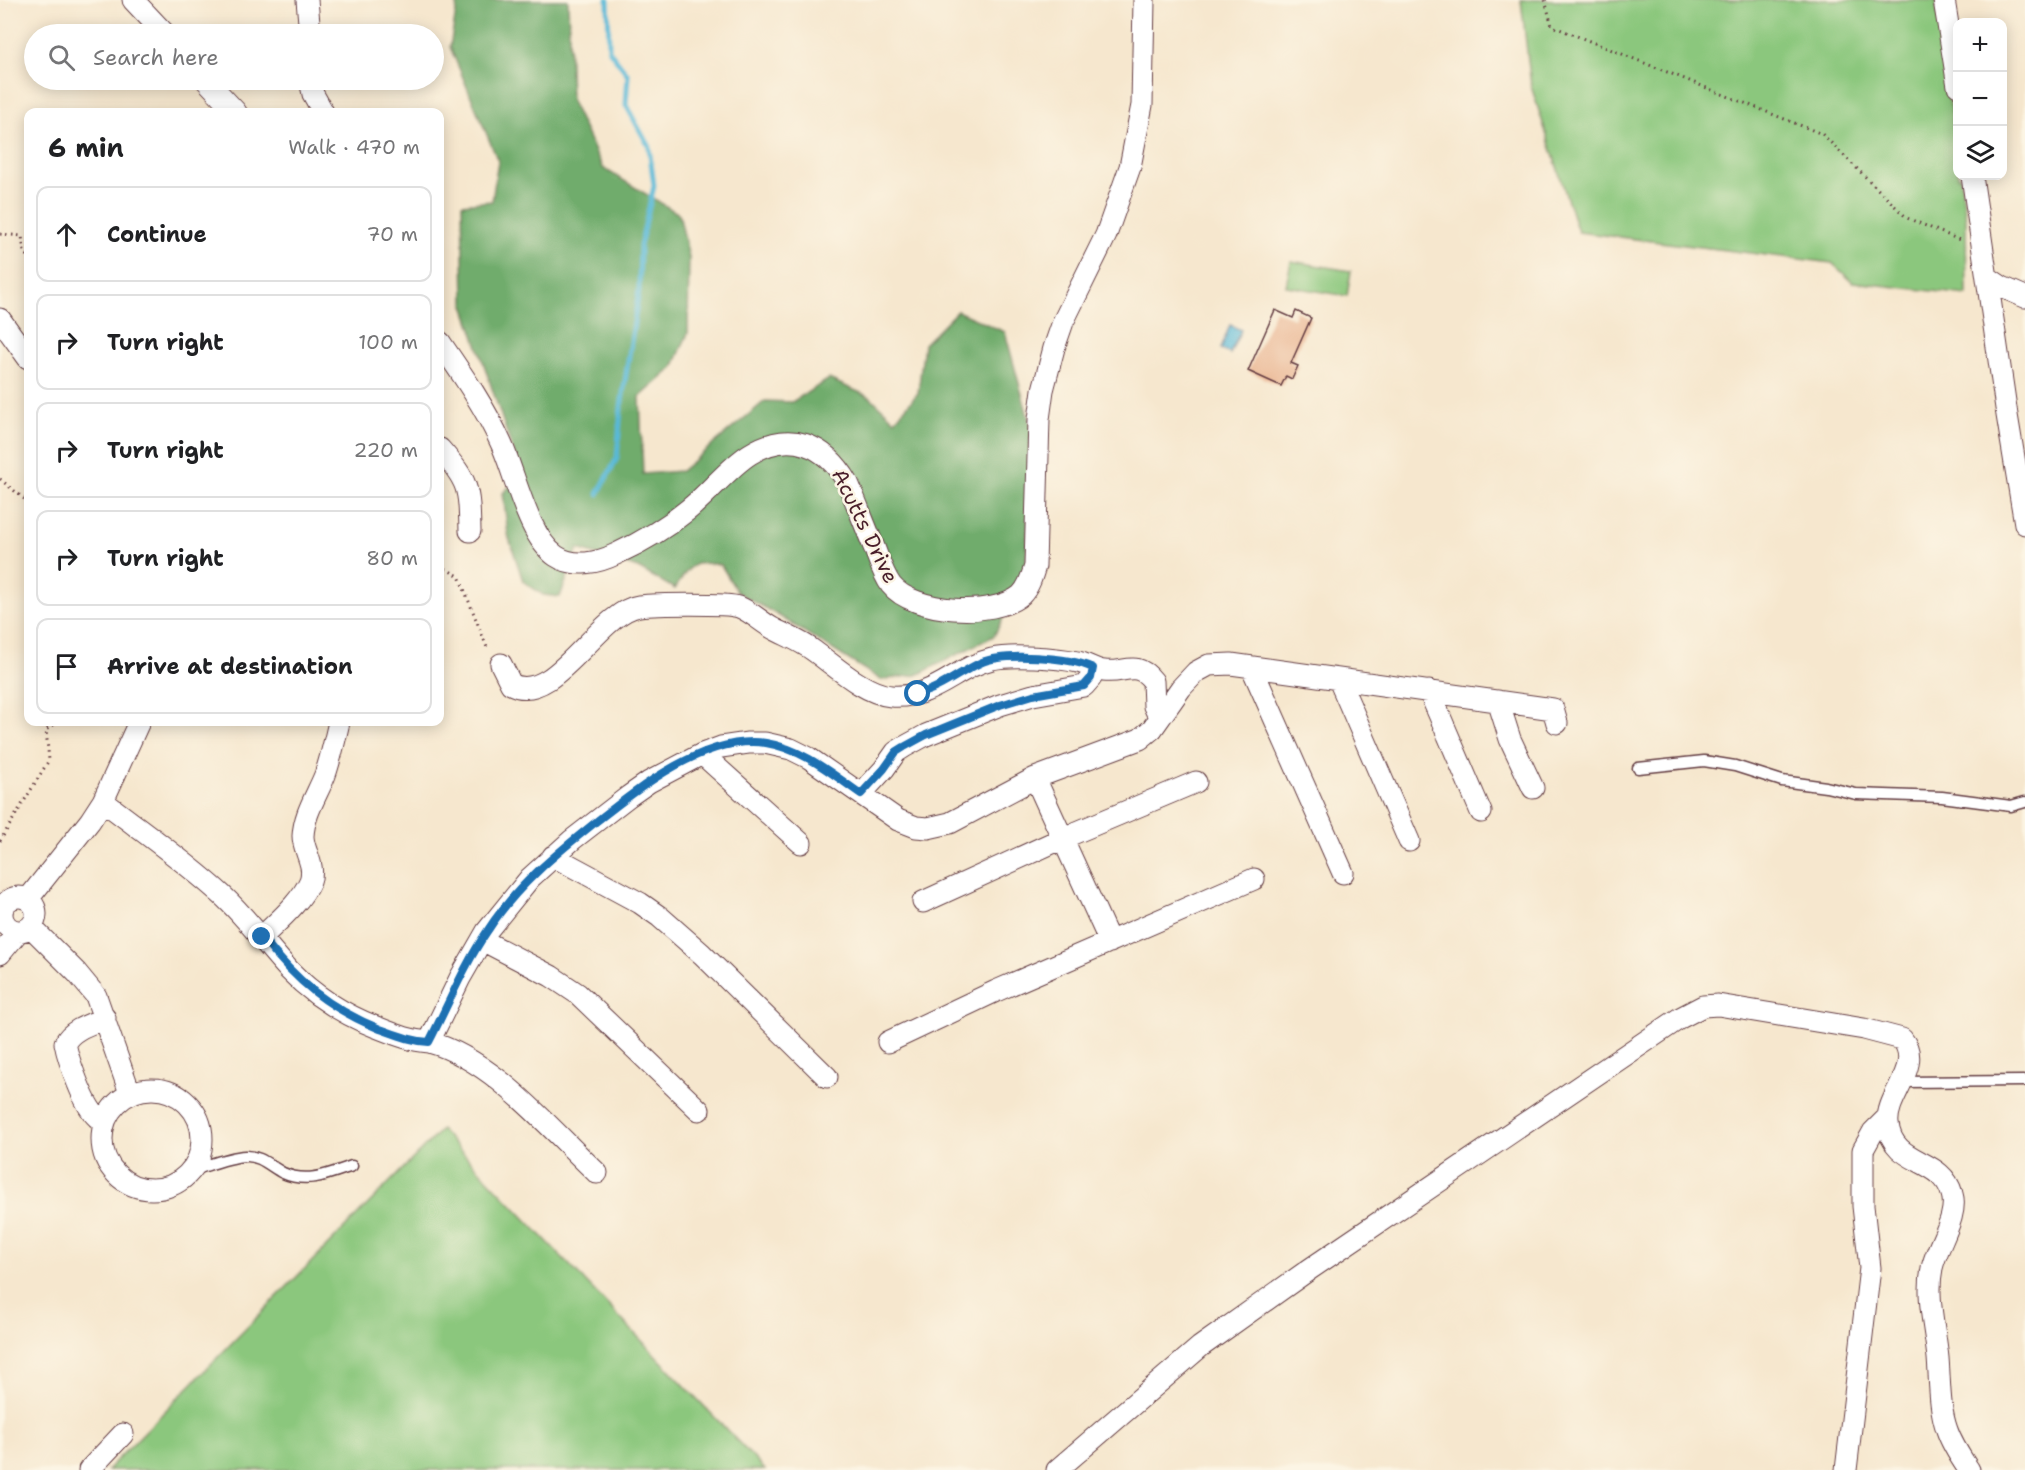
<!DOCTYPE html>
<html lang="en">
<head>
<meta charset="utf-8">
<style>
	:root { --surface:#fff; --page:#f2f2f2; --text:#202124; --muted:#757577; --line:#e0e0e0 }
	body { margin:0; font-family:"Shantell Sans",sans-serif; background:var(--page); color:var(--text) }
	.controls { position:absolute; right:18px; top:18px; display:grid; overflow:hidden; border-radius:12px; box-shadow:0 3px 15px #0003 }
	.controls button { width:54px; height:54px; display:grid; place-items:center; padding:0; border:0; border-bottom:2px solid var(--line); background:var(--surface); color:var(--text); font:30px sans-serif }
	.stop { position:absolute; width:18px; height:18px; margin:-14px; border:4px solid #1f6fb2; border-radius:50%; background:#fff }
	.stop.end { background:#1f6fb2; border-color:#fff; box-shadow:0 2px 6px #0008 }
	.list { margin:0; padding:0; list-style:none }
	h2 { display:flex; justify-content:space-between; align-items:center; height:78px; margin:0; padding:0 24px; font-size:26px }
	h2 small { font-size:20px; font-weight:400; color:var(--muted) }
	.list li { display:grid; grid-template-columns:39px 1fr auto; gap:18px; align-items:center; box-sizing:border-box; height:96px; margin:0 12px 12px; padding:0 12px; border:2px solid var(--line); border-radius:12px }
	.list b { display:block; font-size:22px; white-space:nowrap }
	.list em { font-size:20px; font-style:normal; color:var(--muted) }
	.icon { flex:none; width:33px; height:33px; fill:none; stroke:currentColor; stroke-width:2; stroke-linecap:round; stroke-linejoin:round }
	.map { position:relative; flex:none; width:2025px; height:1470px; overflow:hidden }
	.search { position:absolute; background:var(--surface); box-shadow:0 3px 15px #0003; left:24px; top:24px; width:420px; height:66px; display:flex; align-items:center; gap:15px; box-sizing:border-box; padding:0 21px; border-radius:33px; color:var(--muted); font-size:22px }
	.panel { position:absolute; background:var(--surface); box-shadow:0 3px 15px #0003; left:24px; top:108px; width:420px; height:618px; border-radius:12px }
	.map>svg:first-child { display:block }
</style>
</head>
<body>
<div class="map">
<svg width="2025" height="1470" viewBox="0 0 2025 1470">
	<rect width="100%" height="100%" fill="#fcf5e5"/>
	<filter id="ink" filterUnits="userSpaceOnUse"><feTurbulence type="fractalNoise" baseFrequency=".0167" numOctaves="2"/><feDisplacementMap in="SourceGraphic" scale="12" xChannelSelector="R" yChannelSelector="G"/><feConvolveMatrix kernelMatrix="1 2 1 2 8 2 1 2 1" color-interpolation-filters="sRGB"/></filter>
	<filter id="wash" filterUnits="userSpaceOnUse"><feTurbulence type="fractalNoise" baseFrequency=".008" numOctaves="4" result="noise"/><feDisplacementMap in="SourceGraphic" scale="24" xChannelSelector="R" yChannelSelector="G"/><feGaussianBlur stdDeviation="1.35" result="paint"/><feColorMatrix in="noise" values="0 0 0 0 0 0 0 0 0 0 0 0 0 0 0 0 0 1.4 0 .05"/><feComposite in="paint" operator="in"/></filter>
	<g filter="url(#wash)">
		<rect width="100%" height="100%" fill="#f6e7ce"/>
		<path fill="#8bc77d" stroke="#6a7354" stroke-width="1.5" d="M1521,0H1936L1957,156L1958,176H1960L1966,219L1967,295L1853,282L1832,263L1578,232L1531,86Z
			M1291,261L1351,271L1347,296L1286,286Z
			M441,1130L765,1470H107Z"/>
		<path fill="#70ac6c" stroke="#5d664c" stroke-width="1.5" d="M458,0H568L571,101L603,168L679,214L689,257L688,333L673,368L640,397L643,474L681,471L765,401L792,402L829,379L870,397L895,420L918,393L924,344L957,311L1005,332L1031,427L1026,573L994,636L917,675L881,680L776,614L737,592L721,565C691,560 691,564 675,589L638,568L578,549L560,597L543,595L523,581L508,535L503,493L521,475L464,305L462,204L492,201L498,161L450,47Z"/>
		<path fill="#59b9d8" stroke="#526c82" stroke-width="1.5" d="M1230,325L1241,330L1230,354L1221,349Z"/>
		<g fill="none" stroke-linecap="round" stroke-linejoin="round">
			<path stroke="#59b9d8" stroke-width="5" d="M598,494L617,458L621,407L639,290L640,246L654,186L649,147L626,105L628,75L609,50L608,0"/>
		</g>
		<g id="blocks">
			<path fill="#e8ae88" d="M1275,310L1293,318L1296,311L1311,318L1291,363L1298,366L1292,379L1286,376L1281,386L1248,371Z"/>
		</g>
	</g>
	<g filter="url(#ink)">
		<use href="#blocks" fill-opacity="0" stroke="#643d43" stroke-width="1.5"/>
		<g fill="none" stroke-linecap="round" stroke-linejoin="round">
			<defs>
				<path id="service" d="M1638,768L1704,761L1735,766L1782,781L1826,787L1856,794L1942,797L2011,806L2025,802
					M1901,1082L2025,1081
					M190,1171C207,1166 227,1157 245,1156C260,1155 271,1167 283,1173C307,1184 329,1174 352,1166"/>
				<path id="minor" d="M133,0L165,34
					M307,0L310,34
					M1944,0L1958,86
					M206,80L236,112
					M310,80L313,94L323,112
					M1972,176L2007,415L2025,524
					M1987,277L2002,287L2025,297
					M0,319L28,358
					M440,342C462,374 485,407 501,443C515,473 528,537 556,556C574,568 598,563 616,554C642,542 667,527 689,509C709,493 729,467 750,454C790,429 825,444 848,483C857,504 865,526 874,547C879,560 883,574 891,585C913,613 994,618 1021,595C1029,587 1032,576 1035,566L1039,419L1043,390L1054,348L1063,322L1106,235L1130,167L1142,105L1144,0
					M440,449C469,482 469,488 470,531
					M501,664L511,684C554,707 598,612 639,606C655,604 727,603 739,607C752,612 762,623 774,629C787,636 801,641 814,651C835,666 865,694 891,696C936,699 954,668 992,659C1011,654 1058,658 1078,662C1087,664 1095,670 1104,671C1125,674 1136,659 1153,681L1154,706L1159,717
					M1252,668L1343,873
					M1339,680L1409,841
					M1429,691L1481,812
					M1498,701L1510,739L1533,788
					M702,754L801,843
					M1035,778L1110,942
					M861,794L884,769L896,752L904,747L926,735L1000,705L1033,695L1084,686L1091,678L1093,668
					M103,801C143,832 185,861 222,895C247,918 266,945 289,970C314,996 343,1014 376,1027C394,1034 410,1041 429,1042L460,978L487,931L530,878L572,840L629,796L649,782L702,754L721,747L748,743H765L791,749L809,758L898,820L916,827L928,828L950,823L1035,778L1140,739L1152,729L1181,688L1196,672L1209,665L1231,664L1553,709L1557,723
					M553,856L640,903L660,917L702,954L827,1077
					M2 914a17 17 0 1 1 34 0a17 17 0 1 1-34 0Z
					M28,899L90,821L103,801L139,722
					M923,902L1063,838L1196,782
					M31,927L77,973L96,996L130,1093
					M262,937C278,921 301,902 310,881C316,865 303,851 303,836C304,814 317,795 325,775C331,758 335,739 339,722
					M482,940L551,976L578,994L699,1110
					M0,954L19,931
					M105,1018C91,1024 72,1029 65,1043C68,1059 84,1106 97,1117C98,1118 103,1120 105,1121
					M429,1042C494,1060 548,1127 597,1173
					M888,1042L996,991L1254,879
					M102 1139a50 50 0 1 1 100 0a50 50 0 1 1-100 0Z
					M89,1470L123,1434
					M1057,1470L1200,1347L1310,1269L1680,1018L1703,1006L1718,1005L1864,1029L1902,1039C1924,1066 1885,1095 1888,1124C1893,1167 1942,1156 1952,1194C1959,1216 1937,1245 1932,1268C1926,1297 1935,1328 1938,1358C1940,1382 1939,1408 1947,1430C1952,1445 1961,1458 1969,1470
					M1846,1470L1870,1268L1863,1206V1150L1873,1132L1888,1117"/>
			</defs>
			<use href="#service" stroke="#643d43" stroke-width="13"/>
			<use href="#minor" stroke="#643d43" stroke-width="23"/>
			<path stroke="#643d43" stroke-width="3" stroke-dasharray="1.5 4.5" stroke-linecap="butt" d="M1545,0L1552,26L1822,134L1907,218L1962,241
				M0,234L22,236L24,252L28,256
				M0,479L28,502
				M440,566L459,576L488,650
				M0,841L49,760L46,730L57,722"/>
			<use href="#service" stroke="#fff" stroke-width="10"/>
			<use href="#minor" stroke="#fff" stroke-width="21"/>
		</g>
	</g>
	<g fill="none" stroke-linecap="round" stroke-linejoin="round" filter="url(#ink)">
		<path stroke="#1f6fb2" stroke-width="8" d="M262,937C296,981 328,1008 380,1029C397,1035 411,1041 429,1042C448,1005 464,965 488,930C516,886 557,853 597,821C640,787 707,734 766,743C803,749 831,773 861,794L884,769L896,752L904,747L926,735L1000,705L1033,695L1084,686L1091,678L1093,668C1069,657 1004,652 980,663C960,672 940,689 918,694"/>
	</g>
	<g text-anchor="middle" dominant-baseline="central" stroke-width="5" stroke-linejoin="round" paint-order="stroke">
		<g font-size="21" fill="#4a1f2b" stroke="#fcf5e5">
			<text transform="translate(865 526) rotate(64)">Acutts Drive</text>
		</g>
	</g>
</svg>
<div class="controls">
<button>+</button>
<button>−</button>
<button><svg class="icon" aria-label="layers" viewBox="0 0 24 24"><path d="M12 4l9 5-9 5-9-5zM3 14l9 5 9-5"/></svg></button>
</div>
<div class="stop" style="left:918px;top:694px"></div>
<div class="stop end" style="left:262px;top:937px"></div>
<div class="search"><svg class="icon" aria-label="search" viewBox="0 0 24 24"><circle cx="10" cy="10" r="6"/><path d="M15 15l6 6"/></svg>Search here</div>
<section class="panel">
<h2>6 min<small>Walk · 470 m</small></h2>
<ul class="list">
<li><svg class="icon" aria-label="ahead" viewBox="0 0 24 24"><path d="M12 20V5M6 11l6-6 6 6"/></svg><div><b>Continue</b></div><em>70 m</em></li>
<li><svg class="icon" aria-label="right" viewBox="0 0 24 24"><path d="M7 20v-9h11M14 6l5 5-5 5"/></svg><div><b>Turn right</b></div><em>100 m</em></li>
<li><svg class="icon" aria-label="right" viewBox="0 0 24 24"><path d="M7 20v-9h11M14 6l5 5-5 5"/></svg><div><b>Turn right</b></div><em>220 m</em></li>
<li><svg class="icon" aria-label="right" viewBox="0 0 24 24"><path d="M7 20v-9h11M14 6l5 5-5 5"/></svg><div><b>Turn right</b></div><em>80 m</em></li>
<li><svg class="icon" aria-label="arrive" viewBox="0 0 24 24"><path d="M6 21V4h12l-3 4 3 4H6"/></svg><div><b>Arrive at destination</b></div></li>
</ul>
</section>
</div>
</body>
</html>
